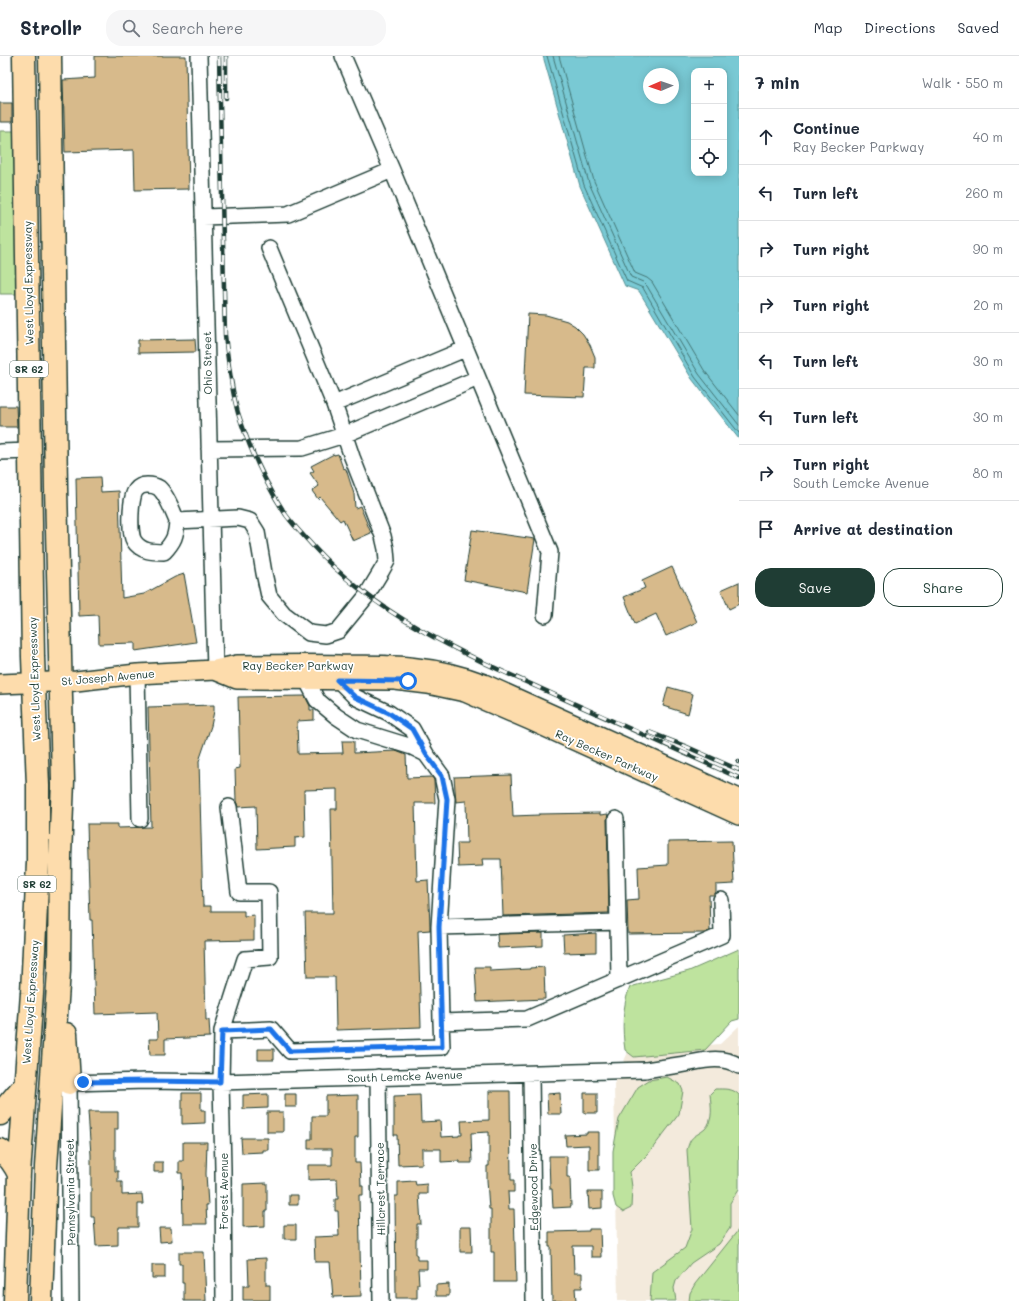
<!DOCTYPE html>
<html lang="en">
<head>
<meta charset="utf-8">
<style>
	:root { --surface:#fff; --page:#f6f6f7; --text:#1f2937; --muted:#747a83; --line:#e0e1e3; --accent:#1f3d34 }
	body { margin:0; font-family:Mali,sans-serif; background:var(--page); color:var(--text) }
	.controls { position:absolute; right:12px; top:12px; display:grid; overflow:hidden; border-radius:8px; box-shadow:0 2px 10px #0003 }
	.controls button { width:36px; height:36px; display:grid; place-items:center; padding:0; border:0; border-bottom:1px solid var(--line); background:var(--surface); color:var(--text); font:20px sans-serif }
	.compass { position:absolute; left:643px; top:12px; width:36px; height:36px; border-radius:50%; background:var(--surface); box-shadow:0 2px 10px #0003; rotate:268deg }
	.stop { position:absolute; width:12px; height:12px; margin:-9px; border:3px solid #1a73e8; border-radius:50%; background:#fff }
	.stop.end { background:#1a73e8; border-color:#fff; box-shadow:0 1px 4px #0008 }
	.list { margin:0; padding:0; list-style:none }
	h2 { display:flex; justify-content:space-between; align-items:center; height:52px; margin:0; padding:0 16px; font-size:17px }
	h2 small { font-size:13px; font-weight:400; color:var(--muted) }
	.list li { display:grid; grid-template-columns:26px 1fr auto; gap:12px; align-items:center; box-sizing:border-box; height:56px; padding:0 16px; border-top:1px solid var(--line) }
	.list b { display:block; font-size:15px; white-space:nowrap }
	.list p { margin:0; font-size:13px; white-space:nowrap; color:var(--muted) }
	.list em { font-size:13px; font-style:normal; color:var(--muted) }
	.actions { display:flex; gap:8px; padding:12px 16px }
	.actions a { flex:1; padding:9px 0; border:1px solid var(--accent); border-radius:16px; text-align:center; font-size:14px; color:var(--accent) }
	.actions .main { background:var(--accent); color:#fff }
	.icon { flex:none; width:22px; height:22px; fill:none; stroke:currentColor; stroke-width:2; stroke-linecap:round; stroke-linejoin:round }
	.map { position:relative; flex:none; width:739px; height:1245px; overflow:hidden }
	header { display:flex; align-items:center; gap:24px; box-sizing:border-box; height:56px; padding:0 20px; background:var(--surface); border-bottom:1px solid var(--line) }
	header strong { font-size:19px }
	nav { display:flex; gap:22px; margin-inline-start:auto; font-size:14px }
	.search { width:280px; height:36px; background:var(--page); display:flex; align-items:center; gap:10px; box-sizing:border-box; padding:0 14px; border-radius:16px; color:var(--muted); font-size:15px }
	main { display:flex }
	aside { flex:1; background:var(--surface) }
	.map>svg:first-child { display:block }
</style>
</head>
<body>
<header>
<strong>Strollr</strong>
<div class="search"><svg class="icon" aria-label="search" viewBox="0 0 24 24"><circle cx="10" cy="10" r="6"/><path d="M15 15l6 6"/></svg>Search here</div>
<nav><a>Map</a><a>Directions</a><a>Saved</a></nav>
</header>
<main>
<div class="map">
<svg width="739" height="1245" viewBox="0 0 739 1245">
	<rect width="100%" height="100%" fill="#fff"/>
	<filter id="ink" filterUnits="userSpaceOnUse"><feTurbulence type="fractalNoise" baseFrequency=".025" numOctaves="2"/><feDisplacementMap in="SourceGraphic" scale="8" xChannelSelector="R" yChannelSelector="G"/><feConvolveMatrix kernelMatrix="1 2 1 2 8 2 1 2 1" color-interpolation-filters="sRGB"/></filter>
	<g filter="url(#ink)">
		<path fill="#f3eadc" d="M739,970V1245H618L614,1028L628,996L720,988Z"/>
		<path fill="#bee39e" stroke="#6e9069" d="M0,75H14L16,238H0Z
			M739,893V963L732,965L705,994L634,1001L625,994C622,974 622,950 630,931L689,915Z
			M667,1021L680,1028L683,1035L679,1058L648,1098L630,1116L632,1131L631,1152L623,1156L616,1151L613,1140V1095L619,1063L638,1031L649,1024Z
			M715,1033C724,1033 733,1032 739,1039V1133L730,1147V1172L719,1188L691,1207L676,1225L674,1232L676,1245H650L652,1216L685,1192L692,1173L687,1094C691,1078 694,1082 705,1073C714,1064 711,1049 710,1038Z
			M739,1173V1245H689L690,1237L695,1228Z"/>
		<path fill="#79c9d4" stroke="#559194" fill-rule="evenodd" d="M543,0H739V383L692,323L639,235L625,230L580,130ZM694,15H724V117H694ZM649,18H673V42H649Z"/>
		<g fill="none" stroke-linecap="round" stroke-linejoin="round">
			<path stroke="#437574" stroke-width="1" d="M547,0L584,129L627,225L643,232L695,321L739,377
				M553,0L589,127L631,221L643,226L647,230L699,318L739,369
				M559,0L594,125L635,217L647,222L652,226L704,314L739,359"/>
		</g>
		<path fill="#d7ba8b" stroke="#1f3d34" d="M95,0H186L189,133L135,134L134,94L65,96L63,24L95,22Z
			M0,47H12V66H0Z
			M528,258L546,259L567,265L575,270L583,278L590,289L595,301V312H586L584,341L524,339Z
			M195,283L196,296L138,297V284Z
			M0,350H16L17,371H0Z
			M334,398V399L338,398L343,412L346,413L354,438L355,452L360,450L371,477L353,485L343,463L340,465L320,441L318,443L312,435L319,430L310,417L314,415L311,410Z
			M100,421L101,436L119,435L122,542L144,538L175,521L184,518L196,586L135,595V587L99,588L98,559L79,560L76,422Z
			M472,474L535,483L527,536L464,524Z
			M672,511L697,566L666,580L656,558L635,568L624,541L645,532L642,525Z
			M739,526V548L729,553L721,534Z
			M668,631L693,638L688,658L663,650Z
			M305,640L310,650V654H314V664L297,665L298,698L343,697L342,685H354V697L396,695L406,699L407,722L432,721L434,724L435,747H415L417,825L428,824L430,870V874L418,875L421,971L336,974L335,921H307L305,857H333L331,753H337V733L304,734L305,781L295,782V791L257,793L256,750L238,751L236,745L235,713L240,712L238,641Z
			M214,649V655L211,670L199,705L203,850H211V855H244V860L254,859V884L204,885L206,964H209L210,981L165,983V999H150L149,983H158L157,956L95,958L92,864H90L87,768H118V772L151,771L148,651Z
			M511,719L513,760L539,759V758L600,757V759L608,758L607,763L609,857L503,860L501,803H482L483,810L458,811L457,787H467L466,745L456,746L454,721Z
			M732,785L734,828L716,829V836L714,839H709L710,875L704,877L628,878L627,844L639,843L638,811L668,809V786Z
			M543,877V890L498,892L497,878Z
			M596,877V896L564,897L563,879Z
			M475,911H490V915L530,913V912L544,911L545,943L477,946Z
			M258,993H274V1004H258Z
			M489,1035H510L511,1124H514V1136H508L509,1153H514L516,1226H494V1196H491V1153H489L487,1124V1110H489V1076L471,1077L472,1107H459V1105L441,1106V1093H422V1108L398,1109L397,1079H394V1040L420,1039L421,1066L440,1065L441,1081L459,1080V1079H462L461,1065L489,1064Z
			M182,1037H201V1054H205V1067L182,1068Z
			M560,1037L561,1058H548L547,1038Z
			M584,1037H597V1057H584Z
			M268,1038V1052L243,1053V1039Z
			M285,1038H296V1051H285Z
			M358,1039V1081H355V1107H360L361,1130H363V1139H359L361,1240L333,1241L330,1206H315L314,1181L339,1180L338,1155H335V1143H338L337,1123L308,1124V1109H332V1093H308V1083H312V1060H326V1040Z
			M88,1056H118V1073H115V1115H118V1126H122V1139L142,1138L143,1148H138V1171H119V1173H118V1189L96,1190L94,1161H91V1099Z
			M267,1056H283V1076H267Z
			M587,1076H599V1114H589V1089L566,1090L565,1079L587,1078Z
			M241,1082H268V1094H263V1096L242,1097Z
			M183,1086H207L206,1118L208,1149H206L207,1168H183L182,1117H179V1105H183Z
			M549,1100H567V1121H570L571,1151L553,1152L552,1133H550Z
			M154,1106H163V1116H154Z
			M415,1125L416,1129L427,1128V1138H419L421,1168H417V1183H416V1199H417V1204H427V1213H418L419,1228H417V1242H396L395,1140H398V1126Z
			M267,1127V1155H265V1170L243,1171V1128Z
			M588,1136H602V1152L589,1153Z
			M289,1139H298V1149H289Z
			M284,1169H296V1183H284Z
			M460,1171H471L472,1196H460Z
			M159,1172H171L172,1185L160,1186Z
			M589,1173H600L601,1201H591V1190H573L574,1217H582V1232H575L576,1245H552L551,1191H549V1176L589,1175Z
			M179,1196H204L206,1245H184V1227H182V1208H179Z
			M266,1202V1229H270V1244H243V1230H249L248,1203Z
			M152,1209H165V1222H152Z
			M449,1228V1240H436V1229Z"/>
		<g fill="none" stroke-linecap="round" stroke-linejoin="round">
			<defs>
				<path id="minor" d="M199,0L215,614
					M343,0L392,114L550,496L545,559
					M203,161L288,158L392,114
					M334,348L465,293
					M209,393L302,392L344,379L478,322
					M0,396L31,395
					M177,465C176,480 174,485 164,496C153,496 141,496 134,485C129,477 130,441 136,434C139,430 144,429 147,429C151,429 156,430 159,432C167,439 173,456 177,465L238,462L250,465L257,476L264,517L269,540L284,558L309,577L326,579L338,575L365,542L382,514L387,505L386,493L383,480L352,401L334,348L269,192
					M137,618L140,763
					M306,623L317,644L336,660L357,674L412,691L426,698L442,720L447,743L439,871L441,966
					M337,623L355,641L389,657L412,673L426,698
					M616,763L619,924
					M439,871L618,866
					M222,975L245,903L270,901L269,836H239L229,751
					M531,1018L534,1245
					M378,1021L381,1245
					M71,1245L69,1027L147,1025L221,1026L645,1014C656,1012 667,1011 679,1009C699,1006 720,998 739,1010
					M224,1245L223,1113L221,1026L222,975L271,973L290,995L442,991L441,966L527,963L722,879L721,844"/>
				<path id="major" d="M215,614L237,623L395,624L428,628L465,636L530,664L739,759
					M0,628L76,625L137,618L215,614L237,609C271,609 306,608 340,609C392,609 435,609 484,628L739,743"/>
				<path id="highway" d="M66,978L69,1027
					M0,1058L24,1030
					M0,1094C9,1100 14,1108 19,1118
					M15,1245L19,1118L32,937L38,806V730L33,601L24,0
					M41,1245L46,1111L59,914L60,800L63,725L56,432L50,0"/>
			</defs>
			<use href="#minor" stroke="#1f3d34" stroke-width="18"/>
			<use href="#major" stroke="#1f3d34" stroke-width="22"/>
			<use href="#highway" stroke="#1f3d34" stroke-width="25"/>
			<use href="#minor" stroke="#fff" stroke-width="15"/>
			<use href="#major" stroke="#fddcac" stroke-width="19"/>
			<use href="#highway" stroke="#fddcac" stroke-width="22"/>
			<defs>
				<path id="rail" d="M219,0L225,279C228,305 231,332 238,357C250,394 265,427 286,459C294,470 303,479 312,489C374,558 461,597 544,634C609,663 674,692 739,722
					M226,0V42
					M649,676L685,690L739,714
					M738,706H739"/>
			</defs>
			<use href="#rail" stroke="#1f3d34" stroke-width="4.5"/>
			<use href="#rail" stroke="#fff" stroke-width="3" stroke-dasharray="9" stroke-linecap="butt"/>
		</g>
	</g>
	<g fill="none" stroke-linecap="round" stroke-linejoin="round" filter="url(#ink)">
		<path stroke="#1a73e8" stroke-width="5" d="M83,1026L147,1025L220,1026L222,975L271,973L290,995L442,991L439,871L447,743L442,720L426,698L412,673L389,657L355,641L337,624L408,625"/>
	</g>
	<g text-anchor="middle" dominant-baseline="central" stroke-width="3.5" stroke-linejoin="round" paint-order="stroke">
		<g fill="#fff" stroke="#627771" stroke-width="1">
			<rect x="10" y="305" width="38" height="16" rx="3"/>
			<rect x="18" y="820" width="38" height="16" rx="3"/>
		</g>
		<g font-size="10" font-weight="bold" fill="#1f3d34">
			<text x="29" y="313">SR 62</text>
			<text x="37" y="828">SR 62</text>
		</g>
		<g font-size="11" fill="#1f3d34" stroke="#fff">
			<text transform="translate(28 227) rotate(-91)">West Lloyd Expressway</text>
			<text transform="translate(207 307) rotate(-91)">Ohio Street</text>
			<text x="298" y="609">Ray Becker Parkway</text>
			<text transform="translate(108 621) rotate(-5)">St Joseph Avenue</text>
			<text transform="translate(34 623) rotate(-92)">West Lloyd Expressway</text>
			<text transform="translate(607 699) rotate(24)">Ray Becker Parkway</text>
			<text transform="translate(30 946) rotate(-86)">West Lloyd Expressway</text>
			<text transform="translate(405 1020) rotate(-2)">South Lemcke Avenue</text>
			<text transform="translate(533 1131) rotate(-91)">Edgewood Drive</text>
			<text transform="translate(380 1133) rotate(-91)">Hillcrest Terrace</text>
			<text transform="translate(223 1135) rotate(-90)">Forest Avenue</text>
			<text transform="translate(70 1136) rotate(-91)">Pennsylvania Street</text>
		</g>
	</g>
</svg>
<div class="controls">
<button>+</button>
<button>−</button>
<button><svg class="icon" aria-label="locate" viewBox="0 0 24 24"><circle cx="12" cy="12" r="6"/><path d="M12 2v4M12 18v4M2 12h4M18 12h4"/></svg></button>
</div>
<svg class="compass" viewBox="-18 -18 36 36"><path d="M0-13l5 13h-10z" fill="#e53935"/><path d="M0 13l5-13h-10z" fill="#747a83"/></svg>
<div class="stop" style="left:408px;top:625px"></div>
<div class="stop end" style="left:83px;top:1026px"></div>
</div>
<aside>
<h2>7 min<small>Walk · 550 m</small></h2>
<ul class="list">
<li><svg class="icon" aria-label="ahead" viewBox="0 0 24 24"><path d="M12 20V5M6 11l6-6 6 6"/></svg><div><b>Continue</b><p>Ray Becker Parkway</p></div><em>40 m</em></li>
<li><svg class="icon" aria-label="left" viewBox="0 0 24 24"><path d="M17 20v-9H6M10 6l-5 5 5 5"/></svg><div><b>Turn left</b></div><em>260 m</em></li>
<li><svg class="icon" aria-label="right" viewBox="0 0 24 24"><path d="M7 20v-9h11M14 6l5 5-5 5"/></svg><div><b>Turn right</b></div><em>90 m</em></li>
<li><svg class="icon" aria-label="right" viewBox="0 0 24 24"><path d="M7 20v-9h11M14 6l5 5-5 5"/></svg><div><b>Turn right</b></div><em>20 m</em></li>
<li><svg class="icon" aria-label="left" viewBox="0 0 24 24"><path d="M17 20v-9H6M10 6l-5 5 5 5"/></svg><div><b>Turn left</b></div><em>30 m</em></li>
<li><svg class="icon" aria-label="left" viewBox="0 0 24 24"><path d="M17 20v-9H6M10 6l-5 5 5 5"/></svg><div><b>Turn left</b></div><em>30 m</em></li>
<li><svg class="icon" aria-label="right" viewBox="0 0 24 24"><path d="M7 20v-9h11M14 6l5 5-5 5"/></svg><div><b>Turn right</b><p>South Lemcke Avenue</p></div><em>80 m</em></li>
<li><svg class="icon" aria-label="arrive" viewBox="0 0 24 24"><path d="M6 21V4h12l-3 4 3 4H6"/></svg><div><b>Arrive at destination</b></div></li>
</ul>
<div class="actions"><a class="main">Save</a><a>Share</a></div>
</aside>
</main>
</body>
</html>
